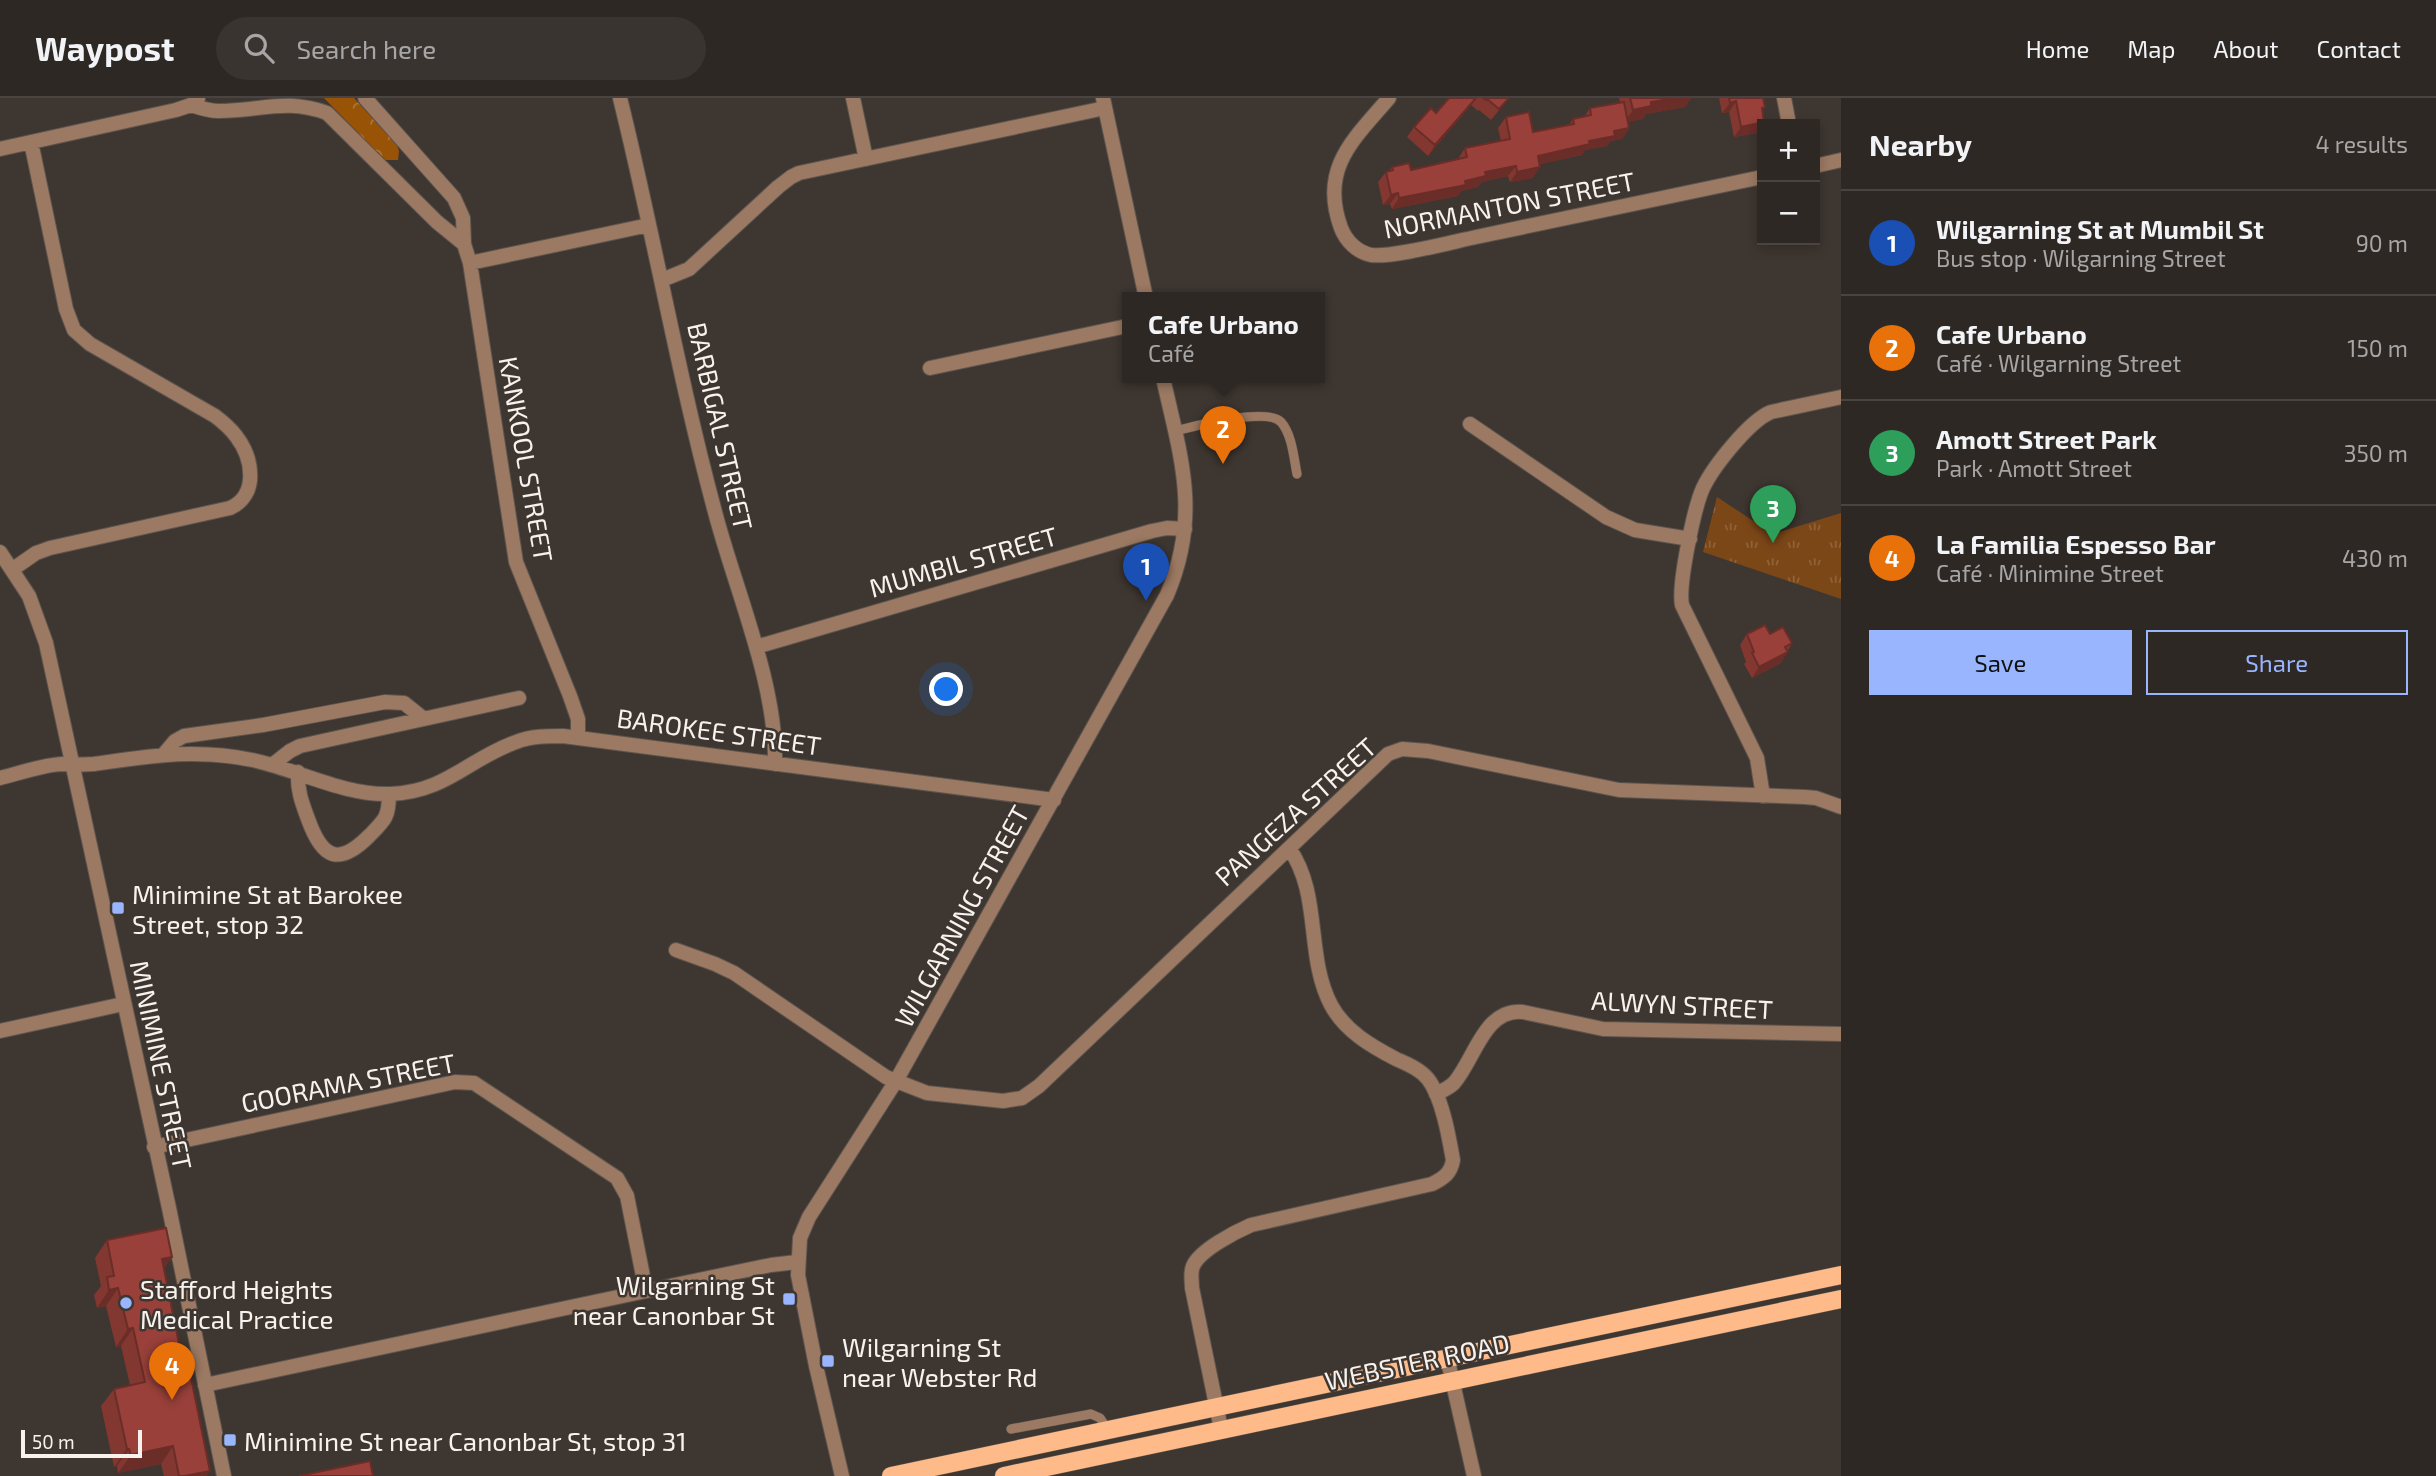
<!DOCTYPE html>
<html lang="en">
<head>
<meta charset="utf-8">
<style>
	:root { --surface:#2e2824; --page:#3a3431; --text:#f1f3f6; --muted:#a7a6a6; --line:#494441; --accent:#99b5fd }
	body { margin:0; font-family:"Exo 2",sans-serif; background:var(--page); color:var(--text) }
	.controls { position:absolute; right:21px; top:21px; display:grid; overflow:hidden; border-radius:0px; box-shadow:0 4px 10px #0003 }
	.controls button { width:63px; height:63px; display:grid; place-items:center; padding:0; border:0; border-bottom:2px solid var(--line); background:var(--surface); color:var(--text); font:35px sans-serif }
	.scale { position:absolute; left:21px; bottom:18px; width:121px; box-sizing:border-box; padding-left:7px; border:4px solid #f7f2ee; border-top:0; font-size:19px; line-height:24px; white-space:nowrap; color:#f7f2ee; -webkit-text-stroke:5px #3e3630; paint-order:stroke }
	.you { position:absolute; left:947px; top:592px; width:24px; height:24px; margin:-18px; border:5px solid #fff; border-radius:50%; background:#1a73e8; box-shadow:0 0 0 10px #1a73e833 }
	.badge { display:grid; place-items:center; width:46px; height:46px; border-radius:50%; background:var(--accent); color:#fff; font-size:23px; font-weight:700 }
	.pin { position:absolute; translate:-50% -58px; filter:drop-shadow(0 2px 4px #0008) }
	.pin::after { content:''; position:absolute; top:37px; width:24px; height:21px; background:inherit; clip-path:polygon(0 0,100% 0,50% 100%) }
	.popup { position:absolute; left:1122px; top:194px; width:203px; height:91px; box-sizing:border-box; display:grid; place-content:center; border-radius:0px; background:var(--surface); filter:drop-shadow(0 2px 5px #0005); font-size:23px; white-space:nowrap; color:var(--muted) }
	.popup b { font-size:26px; color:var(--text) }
	.popup::after { content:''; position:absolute; left:50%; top:100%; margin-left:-14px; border:14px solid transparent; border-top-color:var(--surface) }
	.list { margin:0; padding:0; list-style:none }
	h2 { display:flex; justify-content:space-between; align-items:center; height:91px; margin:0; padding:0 28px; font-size:30px }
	h2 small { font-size:23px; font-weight:400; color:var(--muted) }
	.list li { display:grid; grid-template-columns:46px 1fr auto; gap:21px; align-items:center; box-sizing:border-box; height:105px; padding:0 28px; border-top:2px solid var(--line) }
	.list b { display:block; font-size:26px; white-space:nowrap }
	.list p { margin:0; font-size:23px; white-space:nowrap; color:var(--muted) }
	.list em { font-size:23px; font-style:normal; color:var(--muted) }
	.actions { display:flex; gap:14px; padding:21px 28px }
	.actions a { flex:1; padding:16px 0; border:2px solid var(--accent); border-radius:0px; text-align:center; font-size:24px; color:var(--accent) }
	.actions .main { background:var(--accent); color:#111 }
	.icon { flex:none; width:38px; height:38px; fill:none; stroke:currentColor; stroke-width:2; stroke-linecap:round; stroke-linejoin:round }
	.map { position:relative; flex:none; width:1841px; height:1378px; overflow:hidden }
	header { display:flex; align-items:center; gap:42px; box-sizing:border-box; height:98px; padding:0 35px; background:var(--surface); border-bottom:2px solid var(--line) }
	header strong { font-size:33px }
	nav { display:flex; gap:38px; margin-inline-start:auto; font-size:24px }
	.search { width:490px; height:63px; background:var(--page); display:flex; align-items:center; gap:18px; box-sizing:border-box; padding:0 24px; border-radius:38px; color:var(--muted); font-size:26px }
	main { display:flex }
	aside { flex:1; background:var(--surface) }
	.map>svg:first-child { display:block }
</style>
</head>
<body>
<header>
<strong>Waypost</strong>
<div class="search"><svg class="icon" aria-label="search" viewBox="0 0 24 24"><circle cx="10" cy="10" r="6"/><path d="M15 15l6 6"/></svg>Search here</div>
<nav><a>Home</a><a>Map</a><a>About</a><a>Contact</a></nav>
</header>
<main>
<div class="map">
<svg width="1841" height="1378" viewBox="0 0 1841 1378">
	<defs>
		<pattern id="grass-tufts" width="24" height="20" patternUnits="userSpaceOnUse" patternTransform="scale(1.75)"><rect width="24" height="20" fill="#7c4717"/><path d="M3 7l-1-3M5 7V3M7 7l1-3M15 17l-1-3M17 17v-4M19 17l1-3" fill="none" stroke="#8f6239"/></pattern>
		<pattern id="forest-crowns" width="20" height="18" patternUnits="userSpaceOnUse" patternTransform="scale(1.75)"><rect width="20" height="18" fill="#995307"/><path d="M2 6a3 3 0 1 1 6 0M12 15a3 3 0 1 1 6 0" fill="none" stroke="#ad7538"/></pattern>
	</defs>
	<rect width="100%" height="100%" fill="#3e3630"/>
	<path fill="url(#grass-tufts)" d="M1717,399L1773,436L1841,415V501L1703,454Z"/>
	<path fill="url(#forest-crowns)" d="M324,0H354L397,47L399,53L398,62H385Z"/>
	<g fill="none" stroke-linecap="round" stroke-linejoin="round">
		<defs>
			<path id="service" d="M1175,333C1195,328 1266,309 1281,324C1292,336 1294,361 1297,376
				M1011,1331L1091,1316L1100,1320L1108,1332"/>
			<path id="minor" d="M365,0L454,100L463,120L464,146L470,165L649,127
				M620,0C654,137 678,277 715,414C735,491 777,586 775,666
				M853,0L866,61
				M1389,0C1354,41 1319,70 1341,130C1346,143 1357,154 1371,157C1392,160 1452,144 1476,139C1571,119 1667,99 1762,79
				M1784,0L1789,26
				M191,7C200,10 209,13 218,13C261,13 286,0 327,15L437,124L464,146
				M0,51L176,12L191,7L198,1
				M1815,68L1841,62
				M470,165L516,464L570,598L578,621V640
				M662,182L689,171L778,89L791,79L799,75L1105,10
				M930,270L1127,228
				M1470,326L1606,419L1635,432L1690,441
				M13,471L36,455L50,450L230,410C259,397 253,360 236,338C230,330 223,324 215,318L90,246L74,232L66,211L31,44
				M756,549L1152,433L1167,430L1185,431
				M164,656L175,643L184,638L263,627L385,604L404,605L424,621
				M272,667L290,653L300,648L519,600
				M298,674C297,692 302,705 308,721C322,760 338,769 369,738C385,722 389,719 389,696
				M0,680C20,675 42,667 62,666C73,666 83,667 94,666C150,658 195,650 252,662C296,671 345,698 390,696C446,694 468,661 516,644C531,638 547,638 563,638L1054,702
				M1763,698L1757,660L1682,507C1678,487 1694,410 1703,390C1713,369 1749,323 1771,314L1841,299
				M676,852L715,866L734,875L886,979L927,995L1003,1003L1022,1000L1039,988L1388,656L1402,651L1428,653L1619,692L1805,699L1816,700L1841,709
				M0,933L123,906
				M1436,996C1442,993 1449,990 1454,985C1475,961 1484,910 1523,914L1603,931L1841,936
				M154,1049L455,984L474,985L617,1080L627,1098L646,1193
				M205,1287L646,1193L771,1167L797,1164
				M1221,1331L1192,1190C1192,1183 1190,1175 1193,1168C1200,1152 1235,1134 1251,1127L1432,1086C1444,1080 1451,1075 1453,1062C1449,1039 1442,999 1428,981C1420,971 1407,966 1396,961C1371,948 1345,933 1331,907C1305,857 1322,797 1289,750"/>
			<path id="tertiary" d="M1103,0L1146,200
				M0,454L29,498L46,545L169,1110L224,1378
				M1447,1259L1474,1378
				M842,1378L816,1268L798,1177L800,1140L809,1119L896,983L1167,497C1201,417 1181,360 1163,280"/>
			<path id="primary" d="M891,1378L1841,1177
				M1004,1378L1841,1201"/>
		</defs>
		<use href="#service" stroke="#5c544e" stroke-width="10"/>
		<use href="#minor" stroke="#5c544e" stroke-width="16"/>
		<use href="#tertiary" stroke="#5c544e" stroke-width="16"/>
		<use href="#primary" stroke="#5c544e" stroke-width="19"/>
		<use href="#service" stroke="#9b7962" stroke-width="9"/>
		<use href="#minor" stroke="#9b7962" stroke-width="14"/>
		<use href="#tertiary" stroke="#9b7962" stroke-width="14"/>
		<use href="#primary" stroke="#feba88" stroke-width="18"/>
	</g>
	<path fill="#833731" d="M1449,0H1509L1491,22L1479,12L1478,13L1471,7L1428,58L1407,39L1414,29L1436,15Z
		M1619,0H1691L1685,9L1646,16L1643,21L1628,24L1629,30L1622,41L1611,43L1607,48L1585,52L1582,57L1540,66L1533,80L1510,84L1508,78L1482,84L1478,89L1461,93L1458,98L1392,111L1390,106L1383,107L1378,84L1386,74L1389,73L1392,69L1411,72L1458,61L1465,50L1501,43L1498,30L1506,19L1533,34L1569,27L1573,21L1584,19L1590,10L1620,4Z
		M1719,0H1763L1765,9L1762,13V27L1757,35L1734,39L1729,14L1722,15Z
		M1747,536H1770L1792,545L1781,565L1752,580L1744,566L1746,564L1740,547Z
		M107,1142L172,1159L164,1170L184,1271L210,1373L206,1378H164L161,1366L118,1375L117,1368L114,1369L101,1308L114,1291L130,1287L121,1248L116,1249L106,1208L97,1210L94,1197L101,1188L95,1160Z"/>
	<path fill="#6a2d28" d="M1476,0L1471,7L1428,58L1435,47Z
		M1675,0H1691L1685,9L1646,16L1643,21L1624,25L1633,12L1651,4Z
		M1736,3L1729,14L1722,15L1730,5Z
		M1764,24L1757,35L1734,39L1741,29Z
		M1629,30L1622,41L1611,43L1607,48L1585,52L1582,57L1530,68L1538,58L1589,43L1614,33Z
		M1516,68L1508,78L1482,84L1478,89L1461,93L1458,98L1392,111L1399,100L1465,83L1485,74Z
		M1540,69L1533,80L1510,84L1517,74Z
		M1398,95L1390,106L1383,107L1391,97Z
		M1788,554L1781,565L1752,580L1759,569Z
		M172,1159L160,1176L162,1161Z
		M118,1190L106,1208L97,1210L109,1192Z
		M133,1230L121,1248L116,1249L128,1231Z
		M173,1348L161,1366L118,1375L131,1357Z
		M127,1351H129L117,1368L114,1369Z
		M210,1373L206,1378H185Z"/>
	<path fill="#984039" stroke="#6a2d28" stroke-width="2" d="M1449,0H1476L1435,47L1414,29L1431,10L1436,15Z
		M1483,0H1509L1499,11L1487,1L1486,2Z
		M1630,0H1675L1651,4V8L1633,12Z
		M1729,0H1763L1765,9L1762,10L1764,24L1741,29L1736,3L1730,5Z
		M1624,4L1629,30L1614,33L1615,38L1589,43L1590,46L1538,58L1540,69L1517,74L1516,68L1485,74L1486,78L1465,83L1466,87L1399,100L1398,95L1391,97L1386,74L1393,72L1392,69L1409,65L1411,72L1467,59L1465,50L1510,41L1506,19L1529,14L1533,34L1574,26L1573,21L1591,17L1590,10Z
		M1765,527L1770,536L1783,529L1792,545L1785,549L1788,554L1759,569L1752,555L1754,554L1747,536Z
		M166,1130L172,1159L162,1161L184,1271L189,1270L210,1373L185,1378H179L173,1348L131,1357L129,1351H127L114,1291L145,1284L133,1230L128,1231L118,1190L109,1192L107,1179L114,1178L107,1142Z
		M370,1363L373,1378H299Z"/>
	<g fill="#99b5fd" stroke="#3e3630" stroke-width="2.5">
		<rect x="111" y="803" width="14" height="14" rx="3.5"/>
		<rect x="782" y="1194" width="14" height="14" rx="3.5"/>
		<circle cx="126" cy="1205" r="7"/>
		<rect x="821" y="1256" width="14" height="14" rx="3.5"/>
		<rect x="223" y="1335" width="14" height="14" rx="3.5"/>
	</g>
	<g text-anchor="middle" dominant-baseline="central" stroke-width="5" stroke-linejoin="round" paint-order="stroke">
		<g font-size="26" fill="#f7f2ee" stroke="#3e3630">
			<text transform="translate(1509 106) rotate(-11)">NORMANTON STREET</text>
			<text transform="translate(721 328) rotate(77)">BARBIGAL STREET</text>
			<text transform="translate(527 361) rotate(80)">KANKOOL STREET</text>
			<text transform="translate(963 463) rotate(-16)">MUMBIL STREET</text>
			<text transform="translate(719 633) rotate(8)">BAROKEE STREET</text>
			<text transform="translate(1295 713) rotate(-42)">PANGEZA STREET</text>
			<text transform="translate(961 818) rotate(-61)">WILGARNING STREET</text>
			<text transform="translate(1682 906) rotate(3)">ALWYN STREET</text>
			<text transform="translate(162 967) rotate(78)">MINIMINE STREET</text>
			<text transform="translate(348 984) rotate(-11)">GOORAMA STREET</text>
			<text transform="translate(1417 1263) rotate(-12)">WEBSTER ROAD</text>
		</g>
		<g font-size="26" fill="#f7f2ee" stroke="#3e3630" text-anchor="start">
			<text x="132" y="795">Minimine St at Barokee<tspan x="132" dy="30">Street, stop 32</tspan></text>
			<text x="775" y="1186" text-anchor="end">Wilgarning St<tspan x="775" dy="30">near Canonbar St</tspan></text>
			<text x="140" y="1190">Stafford Heights<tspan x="140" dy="30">Medical Practice</tspan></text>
			<text x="842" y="1248">Wilgarning St<tspan x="842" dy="30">near Webster Rd</tspan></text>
			<text x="244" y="1342">Minimine St near Canonbar St, stop 31</text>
		</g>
	</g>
</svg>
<div class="controls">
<button>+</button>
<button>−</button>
</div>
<div class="scale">50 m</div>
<div class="you"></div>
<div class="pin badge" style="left:1146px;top:503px;background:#1a4fb4">1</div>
<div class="pin badge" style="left:1223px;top:366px;background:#e8710a">2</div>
<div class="popup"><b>Cafe Urbano</b>Café</div>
<div class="pin badge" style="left:1773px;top:445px;background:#2e9e5b">3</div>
<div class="pin badge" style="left:172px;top:1302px;background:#e8710a">4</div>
</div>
<aside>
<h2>Nearby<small>4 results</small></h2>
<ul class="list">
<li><span class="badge" style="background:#1a4fb4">1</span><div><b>Wilgarning St at Mumbil St</b><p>Bus stop · Wilgarning Street</p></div><em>90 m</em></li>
<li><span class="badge" style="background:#e8710a">2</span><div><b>Cafe Urbano</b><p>Café · Wilgarning Street</p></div><em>150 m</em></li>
<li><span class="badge" style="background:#2e9e5b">3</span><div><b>Amott Street Park</b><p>Park · Amott Street</p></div><em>350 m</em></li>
<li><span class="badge" style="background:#e8710a">4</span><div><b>La Familia Espesso Bar</b><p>Café · Minimine Street</p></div><em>430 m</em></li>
</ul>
<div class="actions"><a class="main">Save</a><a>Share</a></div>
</aside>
</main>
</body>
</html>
